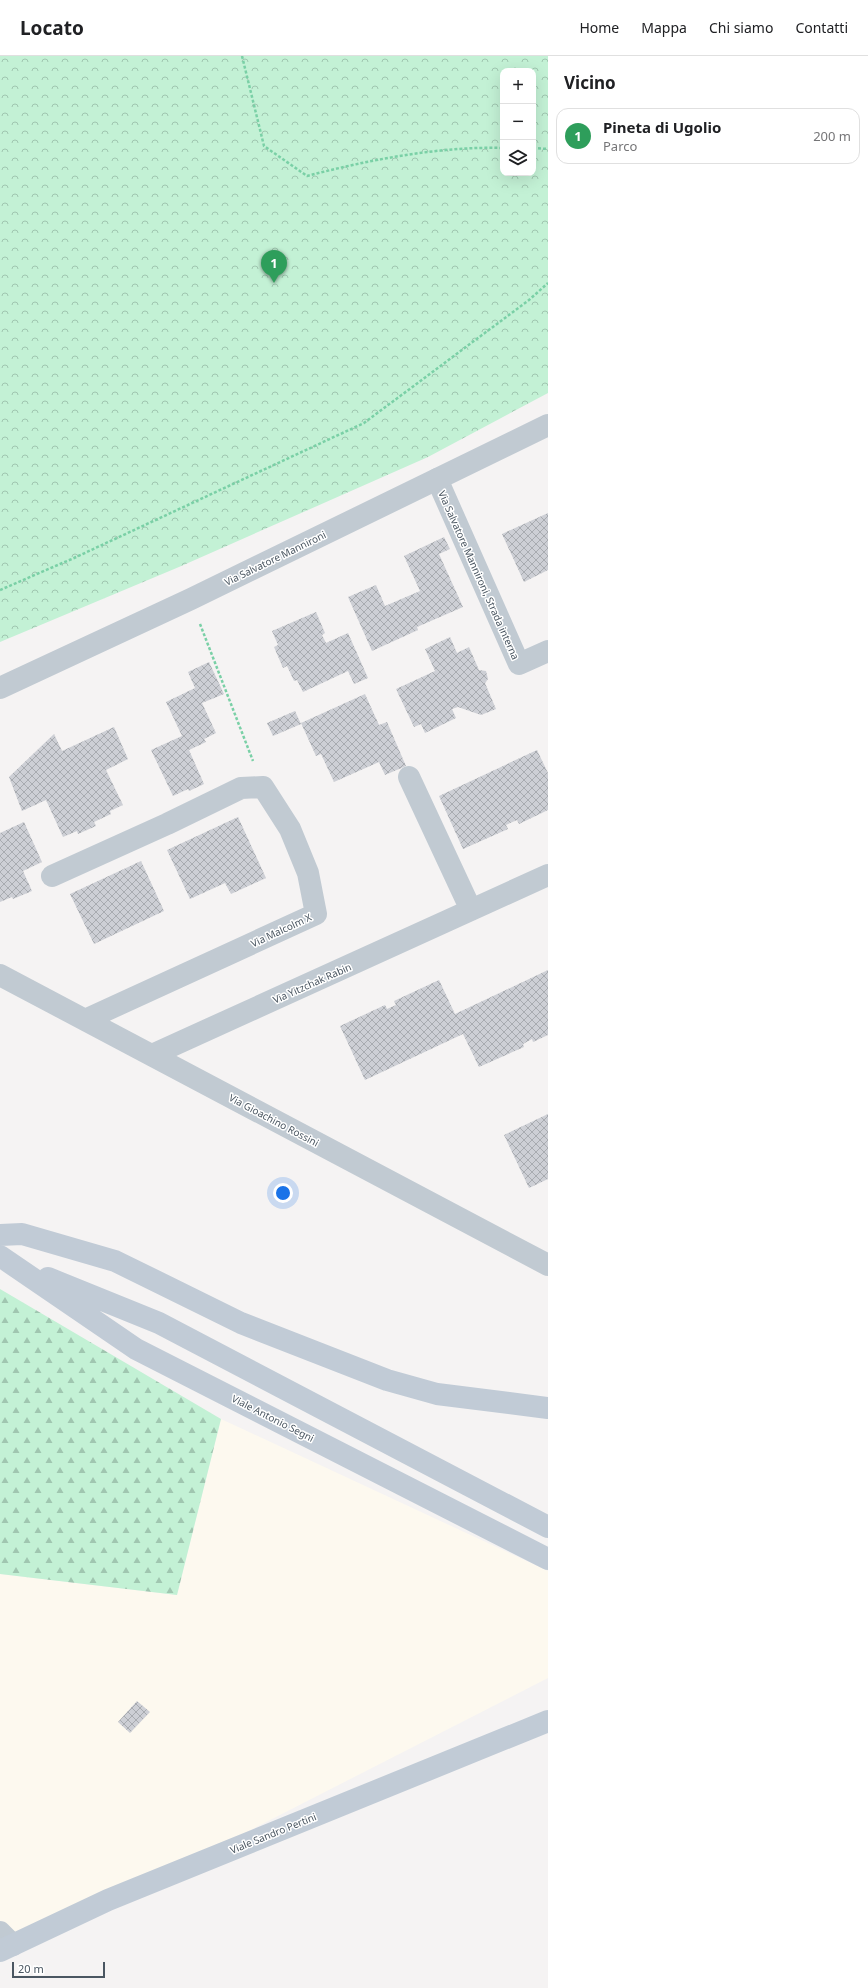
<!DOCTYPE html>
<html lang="it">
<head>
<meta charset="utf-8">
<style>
	:root { --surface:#fff; --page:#f6f6f6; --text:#202124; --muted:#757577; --line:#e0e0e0; --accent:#1a73e8 }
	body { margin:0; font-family:"Noto Sans",sans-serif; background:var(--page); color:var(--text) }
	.controls { position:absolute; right:12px; top:12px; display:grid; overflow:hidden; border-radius:8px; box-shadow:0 4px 16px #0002 }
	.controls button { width:36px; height:36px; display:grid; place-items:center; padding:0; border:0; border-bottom:1px solid var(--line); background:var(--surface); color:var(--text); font:20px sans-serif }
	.scale { position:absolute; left:12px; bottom:10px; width:93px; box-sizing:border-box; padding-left:4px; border:2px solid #4a5661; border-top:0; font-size:11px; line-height:14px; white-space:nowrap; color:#4a5661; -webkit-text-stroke:3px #fff; paint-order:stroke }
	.you { position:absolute; left:283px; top:1137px; width:14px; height:14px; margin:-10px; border:3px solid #fff; border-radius:50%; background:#1a73e8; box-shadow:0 0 0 6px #1a73e833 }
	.badge { display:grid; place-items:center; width:26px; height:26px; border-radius:50%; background:var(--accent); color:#fff; font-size:13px; font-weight:700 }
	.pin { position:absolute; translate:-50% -33px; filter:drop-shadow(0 1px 2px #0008) }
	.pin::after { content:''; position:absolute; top:21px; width:14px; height:12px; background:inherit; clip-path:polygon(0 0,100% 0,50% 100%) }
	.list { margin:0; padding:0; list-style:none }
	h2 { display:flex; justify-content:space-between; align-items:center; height:52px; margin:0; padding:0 16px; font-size:17px }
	h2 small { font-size:13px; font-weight:400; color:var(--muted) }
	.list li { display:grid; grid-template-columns:26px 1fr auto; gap:12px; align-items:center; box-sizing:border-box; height:56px; margin:0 8px 8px; padding:0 8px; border:1px solid var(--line); border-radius:12px }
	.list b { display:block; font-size:15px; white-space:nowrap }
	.list p { margin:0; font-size:13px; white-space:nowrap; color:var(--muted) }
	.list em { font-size:13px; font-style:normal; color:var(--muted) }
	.icon { flex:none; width:22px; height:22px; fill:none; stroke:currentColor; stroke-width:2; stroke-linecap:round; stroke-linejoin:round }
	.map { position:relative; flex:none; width:548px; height:1932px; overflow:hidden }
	header { display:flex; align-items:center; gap:24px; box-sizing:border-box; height:56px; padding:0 20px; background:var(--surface); border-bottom:1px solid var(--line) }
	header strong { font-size:19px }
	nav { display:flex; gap:22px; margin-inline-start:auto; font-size:14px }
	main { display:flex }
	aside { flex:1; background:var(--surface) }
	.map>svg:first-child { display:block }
</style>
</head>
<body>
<header>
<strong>Locato</strong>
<nav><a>Home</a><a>Mappa</a><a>Chi siamo</a><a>Contatti</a></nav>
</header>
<main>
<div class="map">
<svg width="548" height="1932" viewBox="0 0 548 1932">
	<defs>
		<pattern id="forest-firs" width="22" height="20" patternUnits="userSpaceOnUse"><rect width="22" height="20" fill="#c3f1d5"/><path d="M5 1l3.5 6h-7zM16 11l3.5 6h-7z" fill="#a0c6b0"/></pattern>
		<pattern id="park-crowns" width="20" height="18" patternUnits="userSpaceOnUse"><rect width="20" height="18" fill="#c3f1d5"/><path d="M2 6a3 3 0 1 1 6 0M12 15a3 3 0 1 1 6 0" fill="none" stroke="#a0c6b0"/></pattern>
		<pattern id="building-cross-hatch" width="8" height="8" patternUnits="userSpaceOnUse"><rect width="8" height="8" fill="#cdcfd5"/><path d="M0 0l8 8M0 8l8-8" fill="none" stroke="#a8abb0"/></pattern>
	</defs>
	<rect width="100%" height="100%" fill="#f5f3f3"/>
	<path fill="#fdf9ef" d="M221,1363L548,1515V1622L0,1902V1518L177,1539Z"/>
	<path fill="url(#forest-firs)" d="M0,1233L221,1363L177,1539L0,1518Z"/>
	<path fill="url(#park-crowns)" fill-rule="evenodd" d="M0,0H548V337L428,401L179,511L0,586ZM503,15H533V117H503Z"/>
	<path fill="url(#building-cross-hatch)" d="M548,457V514L524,526L502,478Z
		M444,481L450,493L439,498L463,551L417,571L418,574L372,595L348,541L376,529L385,550L420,535L404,500Z
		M316,556L325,577L322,579L326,587L348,577L368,622L354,628L348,615L303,636L297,624L294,625L287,610L283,612L274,591L278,589L272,575Z
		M450,581L457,597L469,591L479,614L486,615L488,623L485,627L496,653L481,659L458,651L452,653L456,662L425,677L421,668L414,671L396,633L435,615L425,593Z
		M209,606L224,638L202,647L216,677L204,683L206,686L189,694L204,728L189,735L188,733L173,740L151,694L182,680L166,646L195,632L188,616Z
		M365,638L379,669L387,666L406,710L385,719L379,706L334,726L321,698L316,700L301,667Z
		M295,655L301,668L273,680L267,667Z
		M114,671L128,703L106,714L123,749L110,755L111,758L94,766L96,770L78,778L77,775L63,781L46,744L22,755L9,721L54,678L62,695Z
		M537,694L548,717V754L519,768L517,764L506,769L508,773L463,793L439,740Z
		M238,761L266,822L231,838L225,827L190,843L167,794Z
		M24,766L42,806L23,815L32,835L13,843L12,841L0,846V777Z
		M141,805L164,855L94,888L70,838Z
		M548,914V979L533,986L532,983L523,988L524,991L479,1011L463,978L365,1024L340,970L385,949L387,953L396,949L394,945L439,924L455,958Z
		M548,1058V1123L529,1132L504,1079Z
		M137,1645L150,1656L130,1677L118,1666Z"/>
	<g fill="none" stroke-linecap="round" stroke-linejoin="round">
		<path stroke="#7ad0a6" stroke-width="2.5" stroke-dasharray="3 2" stroke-linecap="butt" d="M242,0L264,90L307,120C368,104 440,90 503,92
			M533,92L548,93
			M0,534L74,502L364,367L529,244L548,227
			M200,568L253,705"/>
		<path stroke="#c1cad2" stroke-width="22" d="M437,423L519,608L548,595
			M409,721L471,854
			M52,820L167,768L241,732L263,731L290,773L308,817L316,858L85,964
			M0,919L548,1209
			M152,999L548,819
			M0,1876L13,1889"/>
		<path stroke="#c1cad2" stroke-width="22" d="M0,632L191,543L548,369"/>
		<path stroke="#c1cbd6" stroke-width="22" d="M0,1179L22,1178L115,1205L241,1267L387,1324L437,1338L548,1352
			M0,1200L136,1293L548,1503
			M48,1222L159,1267L548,1471
			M0,1895L108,1844L548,1665"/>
	</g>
	<g text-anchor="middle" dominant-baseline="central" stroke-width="3" stroke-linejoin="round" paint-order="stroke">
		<g font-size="10" fill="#4a5661" stroke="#fff">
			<text transform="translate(275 502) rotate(-26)">Via Salvatore Mannironi</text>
			<text transform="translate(479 519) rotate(66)">Via Salvatore Mannironi, Strada interna</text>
			<text transform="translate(281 874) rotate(-25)">Via Malcolm X</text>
			<text transform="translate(312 927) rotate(-24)">Via Yitzchak Rabin</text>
			<text transform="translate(274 1064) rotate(28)">Via Gioachino Rossini</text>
			<text transform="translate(273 1362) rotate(27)">Viale Antonio Segni</text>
			<text transform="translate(273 1777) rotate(-22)">Viale Sandro Pertini</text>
		</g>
	</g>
</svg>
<div class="controls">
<button>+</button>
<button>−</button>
<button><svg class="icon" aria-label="layers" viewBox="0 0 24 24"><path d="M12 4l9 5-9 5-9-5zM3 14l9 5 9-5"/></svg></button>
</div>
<div class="scale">20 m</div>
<div class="you"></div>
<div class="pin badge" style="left:274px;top:227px;background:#2e9e5b">1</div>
</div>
<aside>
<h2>Vicino<small></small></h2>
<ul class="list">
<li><span class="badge" style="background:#2e9e5b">1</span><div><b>Pineta di Ugolio</b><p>Parco</p></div><em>200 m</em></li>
</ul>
</aside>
</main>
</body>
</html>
